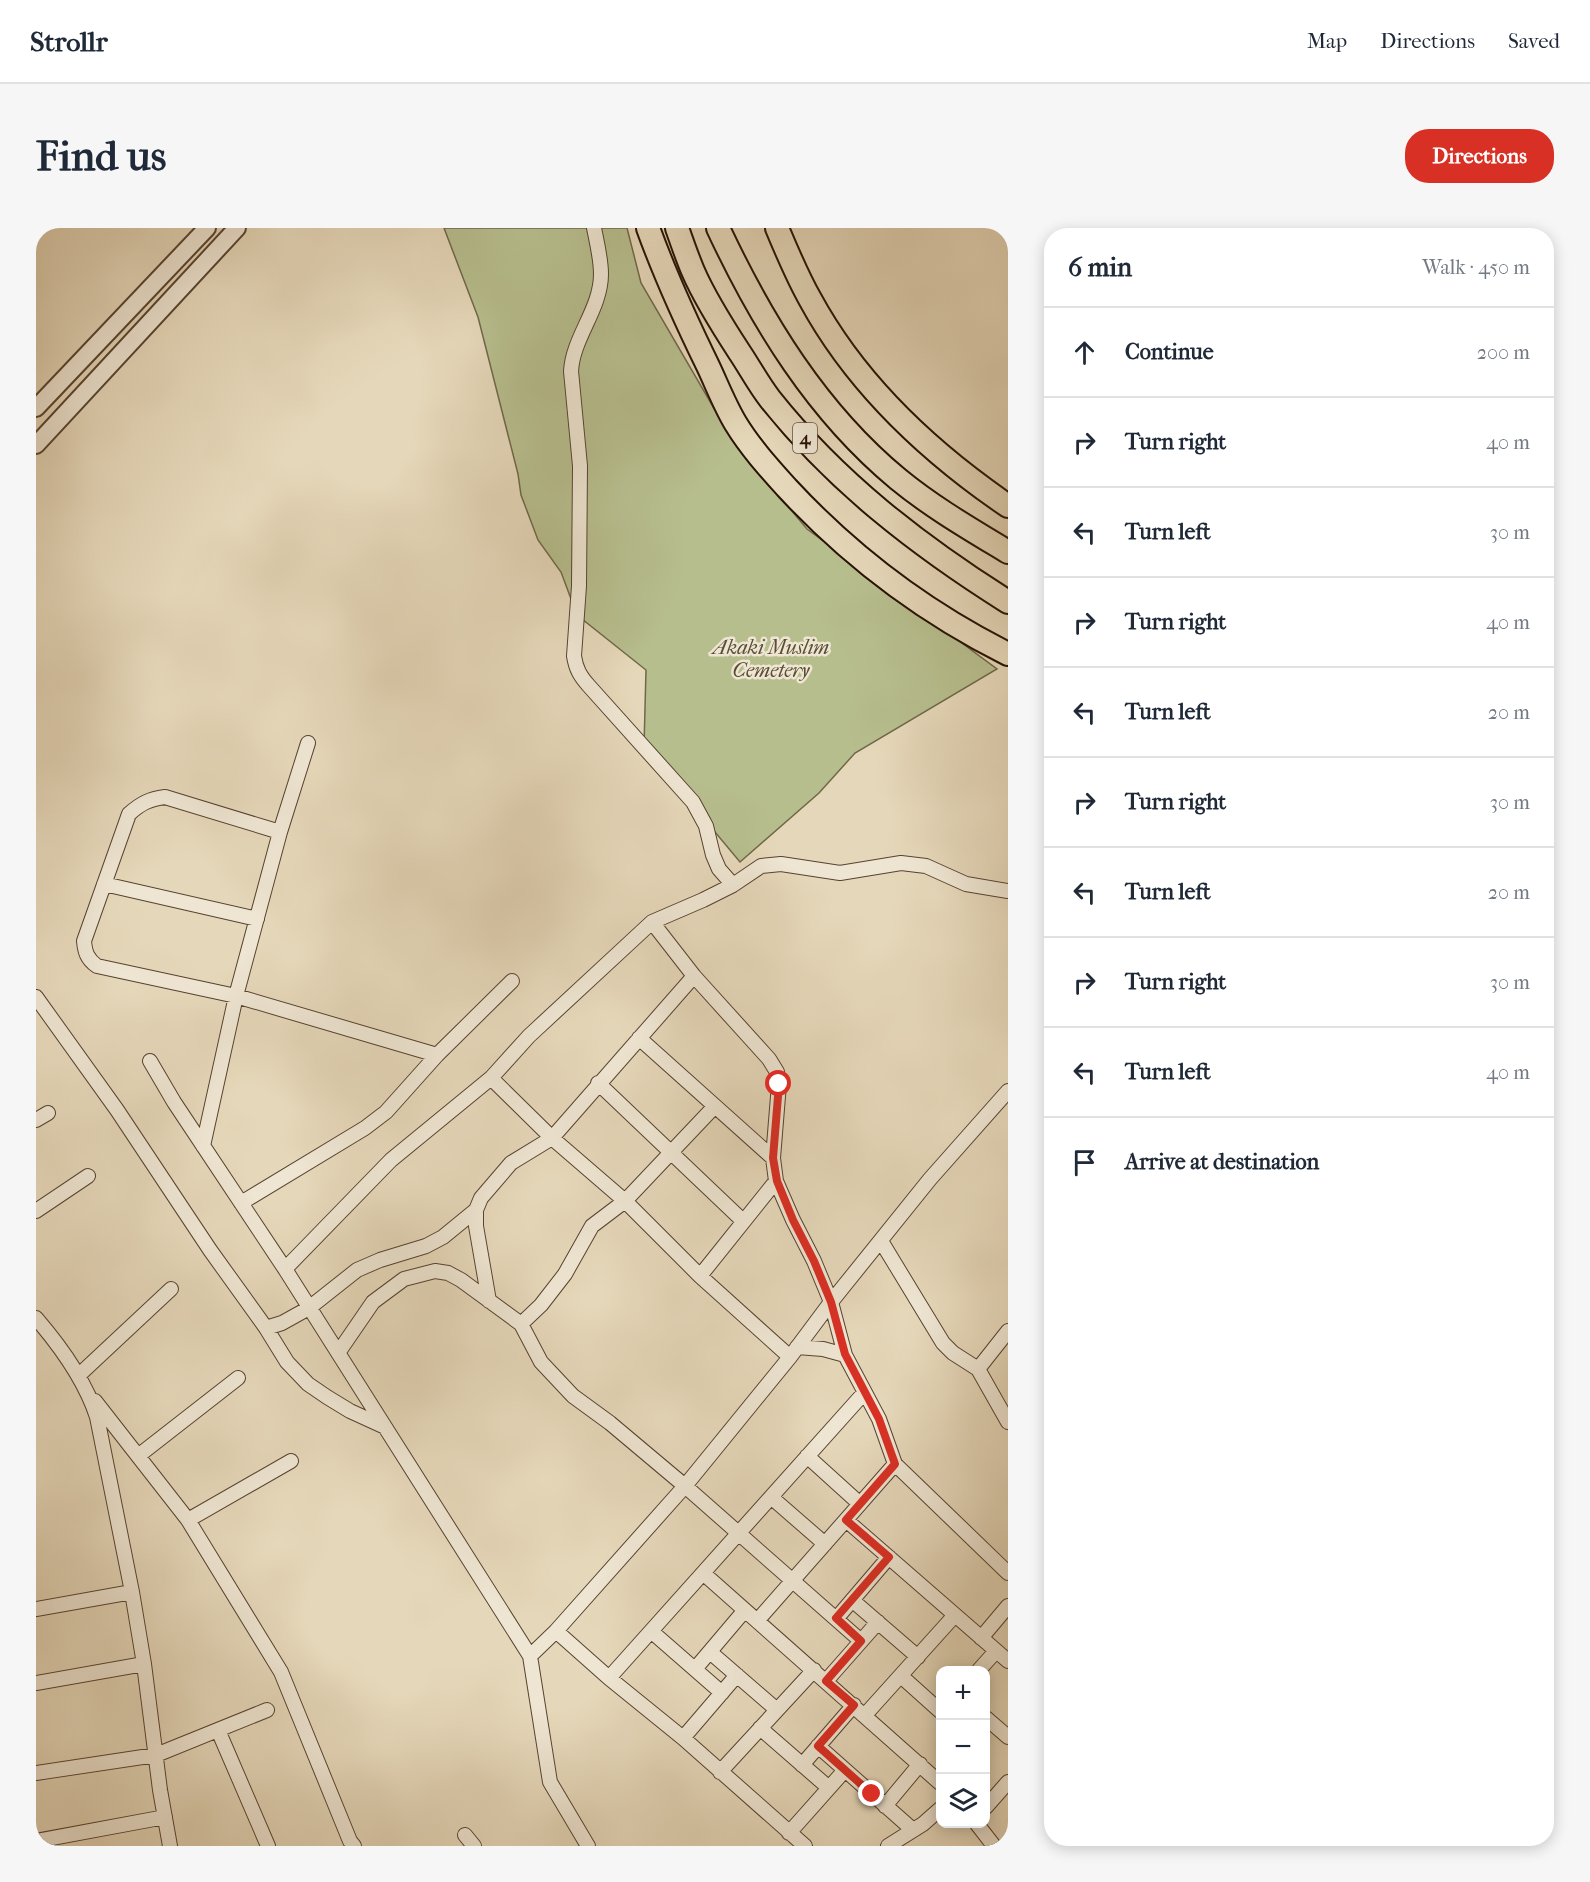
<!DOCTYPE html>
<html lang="en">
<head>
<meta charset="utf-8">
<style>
	:root { --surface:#fff; --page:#f6f6f7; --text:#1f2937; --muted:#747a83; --line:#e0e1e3; --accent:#d93025 }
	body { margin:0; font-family:"IM FELL French Canon",serif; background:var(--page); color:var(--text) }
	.controls { position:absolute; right:18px; bottom:18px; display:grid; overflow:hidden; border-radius:12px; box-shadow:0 3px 15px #0003 }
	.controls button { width:54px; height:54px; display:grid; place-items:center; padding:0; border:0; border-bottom:2px solid var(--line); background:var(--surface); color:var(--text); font:30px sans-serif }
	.stop { position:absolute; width:18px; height:18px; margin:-14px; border:4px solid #d93025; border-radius:50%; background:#fff }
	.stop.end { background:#d93025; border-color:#fff; box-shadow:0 2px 6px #0008 }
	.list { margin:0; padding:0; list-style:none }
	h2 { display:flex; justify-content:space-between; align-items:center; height:78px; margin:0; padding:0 24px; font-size:26px }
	h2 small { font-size:20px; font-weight:400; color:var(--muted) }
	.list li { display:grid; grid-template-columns:39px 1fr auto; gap:18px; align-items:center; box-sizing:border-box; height:90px; padding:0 24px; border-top:2px solid var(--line) }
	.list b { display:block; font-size:22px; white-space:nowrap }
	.list em { font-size:20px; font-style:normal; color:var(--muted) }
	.icon { flex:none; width:33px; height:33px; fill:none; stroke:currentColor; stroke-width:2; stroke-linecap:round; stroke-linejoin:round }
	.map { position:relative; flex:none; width:972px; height:1618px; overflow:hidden; border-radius:24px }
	header { display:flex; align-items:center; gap:36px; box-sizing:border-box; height:84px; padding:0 30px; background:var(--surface); border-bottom:2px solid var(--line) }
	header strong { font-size:28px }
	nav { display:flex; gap:33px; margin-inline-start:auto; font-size:21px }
	.intro { display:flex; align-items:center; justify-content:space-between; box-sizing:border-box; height:144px; padding:0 36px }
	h1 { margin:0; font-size:42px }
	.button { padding:15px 27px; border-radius:24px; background:var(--accent); color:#fff; font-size:21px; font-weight:700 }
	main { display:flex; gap:36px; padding:0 36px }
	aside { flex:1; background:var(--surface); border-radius:24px; box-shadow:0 3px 15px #0003 }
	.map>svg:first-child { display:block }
</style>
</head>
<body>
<header>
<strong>Strollr</strong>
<nav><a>Map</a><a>Directions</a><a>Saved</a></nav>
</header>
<div class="intro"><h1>Find us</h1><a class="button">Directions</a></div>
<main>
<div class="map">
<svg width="972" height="1618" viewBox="0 0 972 1618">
	<rect width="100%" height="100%" fill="#e5d7b9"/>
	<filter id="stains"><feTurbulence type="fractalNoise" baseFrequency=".00333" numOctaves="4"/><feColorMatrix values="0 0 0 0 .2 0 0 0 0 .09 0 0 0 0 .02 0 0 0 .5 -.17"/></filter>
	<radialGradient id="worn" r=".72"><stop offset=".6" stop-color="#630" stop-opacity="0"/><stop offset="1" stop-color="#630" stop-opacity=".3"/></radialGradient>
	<path fill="#b7be8e" stroke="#6f6849" stroke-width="1.5" d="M408,0H591L605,55L697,213L771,301L961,441L819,525L783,565L704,634L608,519L610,442L541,387L525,344L502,312L485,267L482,246L442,89Z"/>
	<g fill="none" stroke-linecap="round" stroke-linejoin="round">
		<defs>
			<path id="minor" d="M558,0C561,15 565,31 565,46C565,81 537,109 535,143L544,238L543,358L538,428C540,441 544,448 553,458L657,574L670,598L677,627L683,641L697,657
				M244,604L129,569C114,571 105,575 93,586L48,713C49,724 51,731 61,738L200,768L401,827
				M68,656L221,691
				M616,694L658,748L733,831L741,844L743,856L737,930L740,953L757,992L778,1033L795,1074L809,1127L843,1191L859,1236L972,1345
				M0,769L81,882L174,1022L230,1100L251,1134L272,1156L291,1169L314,1183L349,1199
				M603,810L737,930
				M114,833L138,874L249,1041
				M455,850L516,910L589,973L664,1048L754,1129
				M562,855L707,993
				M0,892L12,885
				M167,918L200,768L244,604L272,515
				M205,975L329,900L350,884L401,827L476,753
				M0,983L52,948
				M845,1013L907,1115L917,1125L942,1141L972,1194
				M664,1048L740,953
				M453,1073L440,998V982L445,970L475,935L516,910L658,748
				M0,1090C25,1119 49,1152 61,1189L96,1364L108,1436L124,1562L134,1618
				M485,1096L505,1077L529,1046L556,998L589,973L679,878
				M230,1100L246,1095L273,1080L321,1042L344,1032L390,1018L407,1009L440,982
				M761,1119L787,1121L809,1127
				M302,1125L337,1074L368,1051L399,1043L412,1045L425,1052L485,1096L505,1134L537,1168L574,1195L649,1258L825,1413
				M942,1141L972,1103
				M43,1147L135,1061
				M59,1173L152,1292L245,1444L314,1613L318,1618
				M102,1228L202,1150
				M771,1228L824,1276
				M735,1269L789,1316
				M152,1292L255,1233
				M810,1292L972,1433
				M667,1345L904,1555
				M816,1372L882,1429
				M0,1381L96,1364
				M800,1391L853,1329
				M721,1393L859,1236
				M615,1403L686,1465
				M945,1410L972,1378
				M674,1424L741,1482
				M494,1428L520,1403
				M659,1441L709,1382
				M943,1442L960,1423
				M865,1448L904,1483
				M573,1450L828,1165
				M790,1453L842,1394
				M0,1455L108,1436
				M829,1487L919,1387
				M950,1490L972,1509
				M724,1500L793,1560
				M182,1502L232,1618
				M647,1510L701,1447
				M782,1518L877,1602
				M766,1537L818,1477
				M684,1544L778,1442
				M0,1545L120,1527L231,1482
				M849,1578L884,1536
				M950,1579L972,1554
				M941,1596L958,1618
				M753,1605L809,1542
				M429,1607L438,1618
				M0,1613L129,1589
				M552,1618L514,1554L494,1428L249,1041L355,932L455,850L493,808L616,694L667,672L697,657L725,638L745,636L804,645L865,635L890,638L930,656L972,663
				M769,1618L647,1510L573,1450L520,1403L649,1258L754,1129L795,1074L894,951L972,863
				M852,1618L887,1596L904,1581"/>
			<path id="tertiary" d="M0,180L171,0
				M0,217L201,0"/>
			<path id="trunk" d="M612,0C629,47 650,93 672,138C681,157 689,178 700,196C714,219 733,240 751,260C815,329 888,384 972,426
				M641,0C646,14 651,29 657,43C669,71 687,99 704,125C714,140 723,157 734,171C800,254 883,318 972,374
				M682,0C726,94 781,184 862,251C896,279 934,301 972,324
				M741,0C751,24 761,48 774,71C820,156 893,224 972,278"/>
		</defs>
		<use href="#minor" stroke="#564331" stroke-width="16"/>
		<use href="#tertiary" stroke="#564331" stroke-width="20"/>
		<use href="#trunk" stroke="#271204" stroke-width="26"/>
		<use href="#minor" stroke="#eee5d2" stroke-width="14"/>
		<use href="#tertiary" stroke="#eee5d2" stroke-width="16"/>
		<use href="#trunk" stroke="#e5d7b9" stroke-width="22"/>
	</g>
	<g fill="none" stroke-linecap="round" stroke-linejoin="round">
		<path stroke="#d93025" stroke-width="8" d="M743,856L737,930L741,953L757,992L778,1033L795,1074L809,1126L843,1191L859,1236L810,1292L853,1329L800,1390L825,1413L790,1453L818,1477L782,1518L836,1566"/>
	</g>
	<g text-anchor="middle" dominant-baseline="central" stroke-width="5" stroke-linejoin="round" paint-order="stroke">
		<rect fill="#eee5d2" stroke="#635142" stroke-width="1.5" x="757" y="195" width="24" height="30" rx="4.5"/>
		<g font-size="18" font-weight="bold" fill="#271204">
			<text x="769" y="210">4</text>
		</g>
		<g font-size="20" font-style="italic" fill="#594e34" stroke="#eee5d2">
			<text x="735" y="419">Akaki Muslim<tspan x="735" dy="23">Cemetery</tspan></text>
		</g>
	</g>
	<rect width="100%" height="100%" filter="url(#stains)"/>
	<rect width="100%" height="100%" fill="url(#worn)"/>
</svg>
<div class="controls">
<button>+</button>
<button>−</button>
<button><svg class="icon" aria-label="layers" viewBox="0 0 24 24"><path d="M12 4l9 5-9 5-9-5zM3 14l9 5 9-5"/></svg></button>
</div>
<div class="stop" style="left:743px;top:856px"></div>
<div class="stop end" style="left:836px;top:1566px"></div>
</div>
<aside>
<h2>6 min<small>Walk · 450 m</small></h2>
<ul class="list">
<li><svg class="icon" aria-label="ahead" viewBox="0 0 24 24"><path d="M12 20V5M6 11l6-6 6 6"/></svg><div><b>Continue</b></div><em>200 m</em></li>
<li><svg class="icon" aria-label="right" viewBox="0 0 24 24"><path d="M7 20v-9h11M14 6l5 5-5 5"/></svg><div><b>Turn right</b></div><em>40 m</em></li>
<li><svg class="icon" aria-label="left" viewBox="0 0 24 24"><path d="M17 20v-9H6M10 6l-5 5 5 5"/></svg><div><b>Turn left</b></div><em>30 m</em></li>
<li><svg class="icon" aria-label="right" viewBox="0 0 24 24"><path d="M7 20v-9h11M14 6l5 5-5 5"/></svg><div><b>Turn right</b></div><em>40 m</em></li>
<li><svg class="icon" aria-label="left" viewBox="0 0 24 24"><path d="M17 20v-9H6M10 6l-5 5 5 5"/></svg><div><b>Turn left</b></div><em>20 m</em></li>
<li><svg class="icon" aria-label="right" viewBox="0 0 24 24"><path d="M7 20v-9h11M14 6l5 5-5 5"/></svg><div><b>Turn right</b></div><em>30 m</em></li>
<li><svg class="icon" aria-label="left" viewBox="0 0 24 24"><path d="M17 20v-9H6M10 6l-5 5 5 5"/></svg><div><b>Turn left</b></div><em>20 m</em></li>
<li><svg class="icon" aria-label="right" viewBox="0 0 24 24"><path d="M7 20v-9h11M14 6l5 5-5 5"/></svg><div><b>Turn right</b></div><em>30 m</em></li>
<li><svg class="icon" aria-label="left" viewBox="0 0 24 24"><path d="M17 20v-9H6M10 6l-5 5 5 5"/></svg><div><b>Turn left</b></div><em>40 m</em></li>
<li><svg class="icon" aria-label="arrive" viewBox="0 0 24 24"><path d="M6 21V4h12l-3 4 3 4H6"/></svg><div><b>Arrive at destination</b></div></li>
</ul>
</aside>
</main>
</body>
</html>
